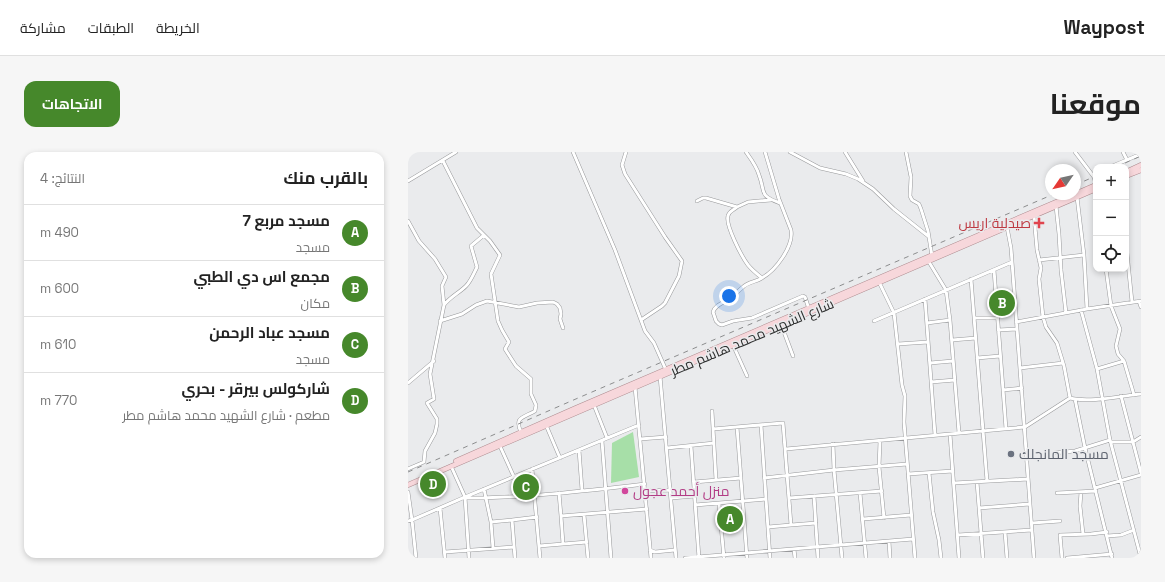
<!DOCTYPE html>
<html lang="ar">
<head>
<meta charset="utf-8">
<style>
	:root { --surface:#fff; --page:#f6f6f6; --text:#222; --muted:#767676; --line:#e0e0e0; --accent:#46882b }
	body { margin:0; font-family:"Space Grotesk",Cairo,sans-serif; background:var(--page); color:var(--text); direction:rtl }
	.controls { position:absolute; right:12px; top:12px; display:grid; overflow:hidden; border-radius:8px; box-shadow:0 2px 6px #0003 }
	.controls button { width:36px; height:36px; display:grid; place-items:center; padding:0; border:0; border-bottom:1px solid var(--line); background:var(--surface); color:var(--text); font:20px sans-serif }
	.compass { position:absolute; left:637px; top:12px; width:36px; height:36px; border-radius:50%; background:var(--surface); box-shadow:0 2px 6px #0003; rotate:236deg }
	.you { position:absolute; left:321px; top:144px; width:14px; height:14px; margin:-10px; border:3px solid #fff; border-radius:50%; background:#1a73e8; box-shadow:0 0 0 6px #1a73e833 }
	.badge { display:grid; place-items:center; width:26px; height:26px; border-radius:50%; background:var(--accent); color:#fff; font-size:13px; font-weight:700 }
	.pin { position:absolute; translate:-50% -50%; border:2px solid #fff; box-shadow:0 1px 4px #0006 }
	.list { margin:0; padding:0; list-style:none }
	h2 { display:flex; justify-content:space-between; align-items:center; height:52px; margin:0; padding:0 16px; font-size:17px }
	h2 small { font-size:13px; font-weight:400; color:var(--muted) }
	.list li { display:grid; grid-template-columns:26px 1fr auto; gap:12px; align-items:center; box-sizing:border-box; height:56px; padding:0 16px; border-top:1px solid var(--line) }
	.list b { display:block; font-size:15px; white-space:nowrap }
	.list p { margin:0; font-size:13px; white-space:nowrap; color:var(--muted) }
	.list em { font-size:13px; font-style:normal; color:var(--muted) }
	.icon { flex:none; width:22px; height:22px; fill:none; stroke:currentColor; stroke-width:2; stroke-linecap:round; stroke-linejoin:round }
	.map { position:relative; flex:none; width:733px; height:406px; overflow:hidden; direction:ltr; border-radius:12px }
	header { display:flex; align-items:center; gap:24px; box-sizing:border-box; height:56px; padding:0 20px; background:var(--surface); border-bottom:1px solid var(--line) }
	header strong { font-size:19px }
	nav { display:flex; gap:22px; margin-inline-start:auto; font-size:14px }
	.intro { display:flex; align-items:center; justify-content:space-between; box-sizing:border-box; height:96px; padding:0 24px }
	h1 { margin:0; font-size:28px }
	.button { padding:10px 18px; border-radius:12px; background:var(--accent); color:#fff; font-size:14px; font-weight:700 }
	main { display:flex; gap:24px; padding:0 24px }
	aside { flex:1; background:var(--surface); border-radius:12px; box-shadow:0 2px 6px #0003 }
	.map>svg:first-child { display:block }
</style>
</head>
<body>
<header>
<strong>Waypost</strong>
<nav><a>الخريطة</a><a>الطبقات</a><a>مشاركة</a></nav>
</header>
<div class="intro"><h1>موقعنا</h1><a class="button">الاتجاهات</a></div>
<main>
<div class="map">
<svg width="733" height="406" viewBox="0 0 733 406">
	<rect width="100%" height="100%" fill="#eaebed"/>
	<path fill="#a7dfa8" d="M225,280L231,325L203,331L204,291Z"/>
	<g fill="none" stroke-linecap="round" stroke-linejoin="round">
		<defs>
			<path id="street" d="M165,0L207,98L237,179L246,191L258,218
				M218,0L214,13L217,22L257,85L274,109L271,124L257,151L254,154L233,168
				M338,0C343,7 349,15 351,23C358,41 350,43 372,51
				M357,0L371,47L383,78C386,94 368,118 354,126C348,130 340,130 335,135C330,139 326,144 321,147C315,151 307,153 305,160L308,169L311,172L314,173L325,169L344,166L395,144L397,145L401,157
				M382,0L412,16L438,22L450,27L465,37L486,57L520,84
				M437,0L455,29
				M498,0L503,25L502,44L504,48L511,52L513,57L520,79L524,104
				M667,0L686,25L688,33
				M715,0L719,8
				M35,9L69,76L82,89L92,103L83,122L90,169L94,178L101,190L97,197L108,214L123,227V242L128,253L127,259C115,266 106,265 113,280
				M702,15L733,2
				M0,29L48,0
				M669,45L676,103L679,157
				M289,49L295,46H298L329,55L340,50L363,48
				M648,54L651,82L653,118L658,161
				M329,55C326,58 321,59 320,64C317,73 334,105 340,113C344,118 349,122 354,126
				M626,64L629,98L633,116L631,127L635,165L638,175L649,191L656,214L662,246
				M0,69L11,89L27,107L38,125L34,134L36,153L22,222L26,247L19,251L29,267V272L27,281L17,299L16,310L0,317
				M599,75L603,96L626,406
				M718,91L724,150
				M631,108L676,103
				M521,110L538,138L542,168L551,281
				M698,117L703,154L712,177L708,194L710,202L716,209L726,243
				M586,118L598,277
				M563,127L579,329
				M471,130L486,161L494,233L497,244L496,270L507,406
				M517,147L527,283
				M731,149L733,155
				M36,153C42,145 51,141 58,134C63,129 66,121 69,115L63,94L76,83
				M673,158L689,217L702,288L733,406
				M566,166H589
				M32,169L54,162L68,153L79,149L111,155L129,151L145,150L149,152L152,156L153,162L152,167L155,176
				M466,169L604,110
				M608,170L679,157L733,149
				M519,171L542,168
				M373,172L385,204
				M590,178L609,177
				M544,188L568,186
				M490,192L520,190
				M325,193L339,224
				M569,206L592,204
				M522,211L545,209
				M612,216L655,211
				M689,217L716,209
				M252,224L268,406
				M523,230L547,228
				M0,231L26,209
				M227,235L243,406
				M595,238L614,236
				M713,244L733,321
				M667,247L677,296L704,406
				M186,253L199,286
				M304,259L308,328
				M138,273L152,306
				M353,273L362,406
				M329,275L339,406
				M305,277L375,271L383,373L360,375
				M542,282L551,406
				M232,287L258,285
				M194,289L203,406
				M472,289L471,315L476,366
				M703,290H725L733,285
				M91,292L106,325
				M425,292L426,318L434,406
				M283,294L291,406
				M259,296L306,291
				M378,297L617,275L662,246C681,251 713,244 733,242
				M171,298L174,338
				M646,301L667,299L702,288
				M43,314L57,345L61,406
				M124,317L132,406
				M521,321L525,360L531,388L533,406
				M500,322L545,319
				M356,326L426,318L499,312
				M286,330L333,326
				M569,330L575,406
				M546,331L620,327
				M687,336L733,323
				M76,337L83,370L104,368
				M237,339L262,338
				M0,340L4,368L8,406
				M673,340L672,354L675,382
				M151,341L153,364L239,357
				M452,341L458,406
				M649,341L688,339
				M406,344L410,406
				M57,346C117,346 177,339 237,332
				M263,346L287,344
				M381,346L474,339
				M311,352L316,406
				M287,353L358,347
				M32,356L37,406
				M571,356L622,352
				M176,363L180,406
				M153,364L155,392L179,390
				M455,367L503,363
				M0,369L4,368L57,345L231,273
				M83,370L85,396
				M624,371L652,369
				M383,373L408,371
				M597,380L599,406
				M550,383L624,378
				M699,384L713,383L726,378
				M481,389L482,406
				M131,394L155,392
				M386,397L387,406
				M242,398L247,400L267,398
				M37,400L106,395
				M107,406L104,368L129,365
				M277,406L505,387
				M654,406L652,383L683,382L699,380
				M659,406L704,402"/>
			<path id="primary" d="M718,20L733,13
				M718,24L733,18
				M667,42L688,33
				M48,309L168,256L667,42
				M0,333L688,37"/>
		</defs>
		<use href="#street" stroke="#98999b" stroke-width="4"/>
		<use href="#primary" stroke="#ad8b8f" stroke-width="5.5"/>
		<use href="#street" stroke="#fff" stroke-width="3"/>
		<use href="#primary" stroke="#f7d7db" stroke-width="4.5"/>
		<path stroke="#8c8d8e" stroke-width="1" stroke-dasharray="5 5" stroke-linecap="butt" d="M708,15L733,4
			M667,33L688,24
			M0,320L177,243L646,42"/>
	</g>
	<path fill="#e0444e" stroke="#eaebed" stroke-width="1.5" d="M629 65h4v4h4v4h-4v4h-4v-4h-4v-4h4z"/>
	<circle fill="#6b7280" stroke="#eaebed" stroke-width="1.5" cx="603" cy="302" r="4"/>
	<circle fill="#d1479c" stroke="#eaebed" stroke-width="1.5" cx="217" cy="339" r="4"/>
	<g text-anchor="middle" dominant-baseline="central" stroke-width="3" stroke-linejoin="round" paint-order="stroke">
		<g font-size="14" fill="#be3a42" stroke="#eaebed" text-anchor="end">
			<text x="623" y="71">صيدلية اريس</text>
		</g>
		<g font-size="14" fill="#2e2f2f" stroke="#eaebed">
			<text transform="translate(344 185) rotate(-23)">شارع الشهيد محمد هاشم مطر</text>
		</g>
		<g font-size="14" fill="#5b616d" stroke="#eaebed" text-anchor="start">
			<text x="611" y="302">مسجد المانجلك</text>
		</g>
		<g font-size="14" fill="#b23c85" stroke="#eaebed" text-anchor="start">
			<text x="225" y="339">منزل أحمد عجول</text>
		</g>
	</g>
</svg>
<div class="controls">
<button>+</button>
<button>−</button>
<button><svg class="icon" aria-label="locate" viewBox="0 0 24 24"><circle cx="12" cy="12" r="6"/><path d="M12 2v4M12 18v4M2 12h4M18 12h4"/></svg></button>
</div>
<svg class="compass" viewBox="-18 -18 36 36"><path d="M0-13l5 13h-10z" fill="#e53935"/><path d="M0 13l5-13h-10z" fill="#767676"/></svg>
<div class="you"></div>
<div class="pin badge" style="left:322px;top:367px">A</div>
<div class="pin badge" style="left:594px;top:151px">B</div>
<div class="pin badge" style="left:118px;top:335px">C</div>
<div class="pin badge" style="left:25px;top:332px">D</div>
</div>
<aside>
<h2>بالقرب منك<small>النتائج: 4</small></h2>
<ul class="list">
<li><span class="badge">A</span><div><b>مسجد مربع 7</b><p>مسجد</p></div><em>490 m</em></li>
<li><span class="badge">B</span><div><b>مجمع اس دي الطبي</b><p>مكان</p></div><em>600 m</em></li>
<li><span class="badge">C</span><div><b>مسجد عباد الرحمن</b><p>مسجد</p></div><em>610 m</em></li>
<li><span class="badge">D</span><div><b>شاركولس بيرقر - بحري</b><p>مطعم · شارع الشهيد محمد هاشم مطر</p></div><em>770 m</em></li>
</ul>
</aside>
</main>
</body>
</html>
